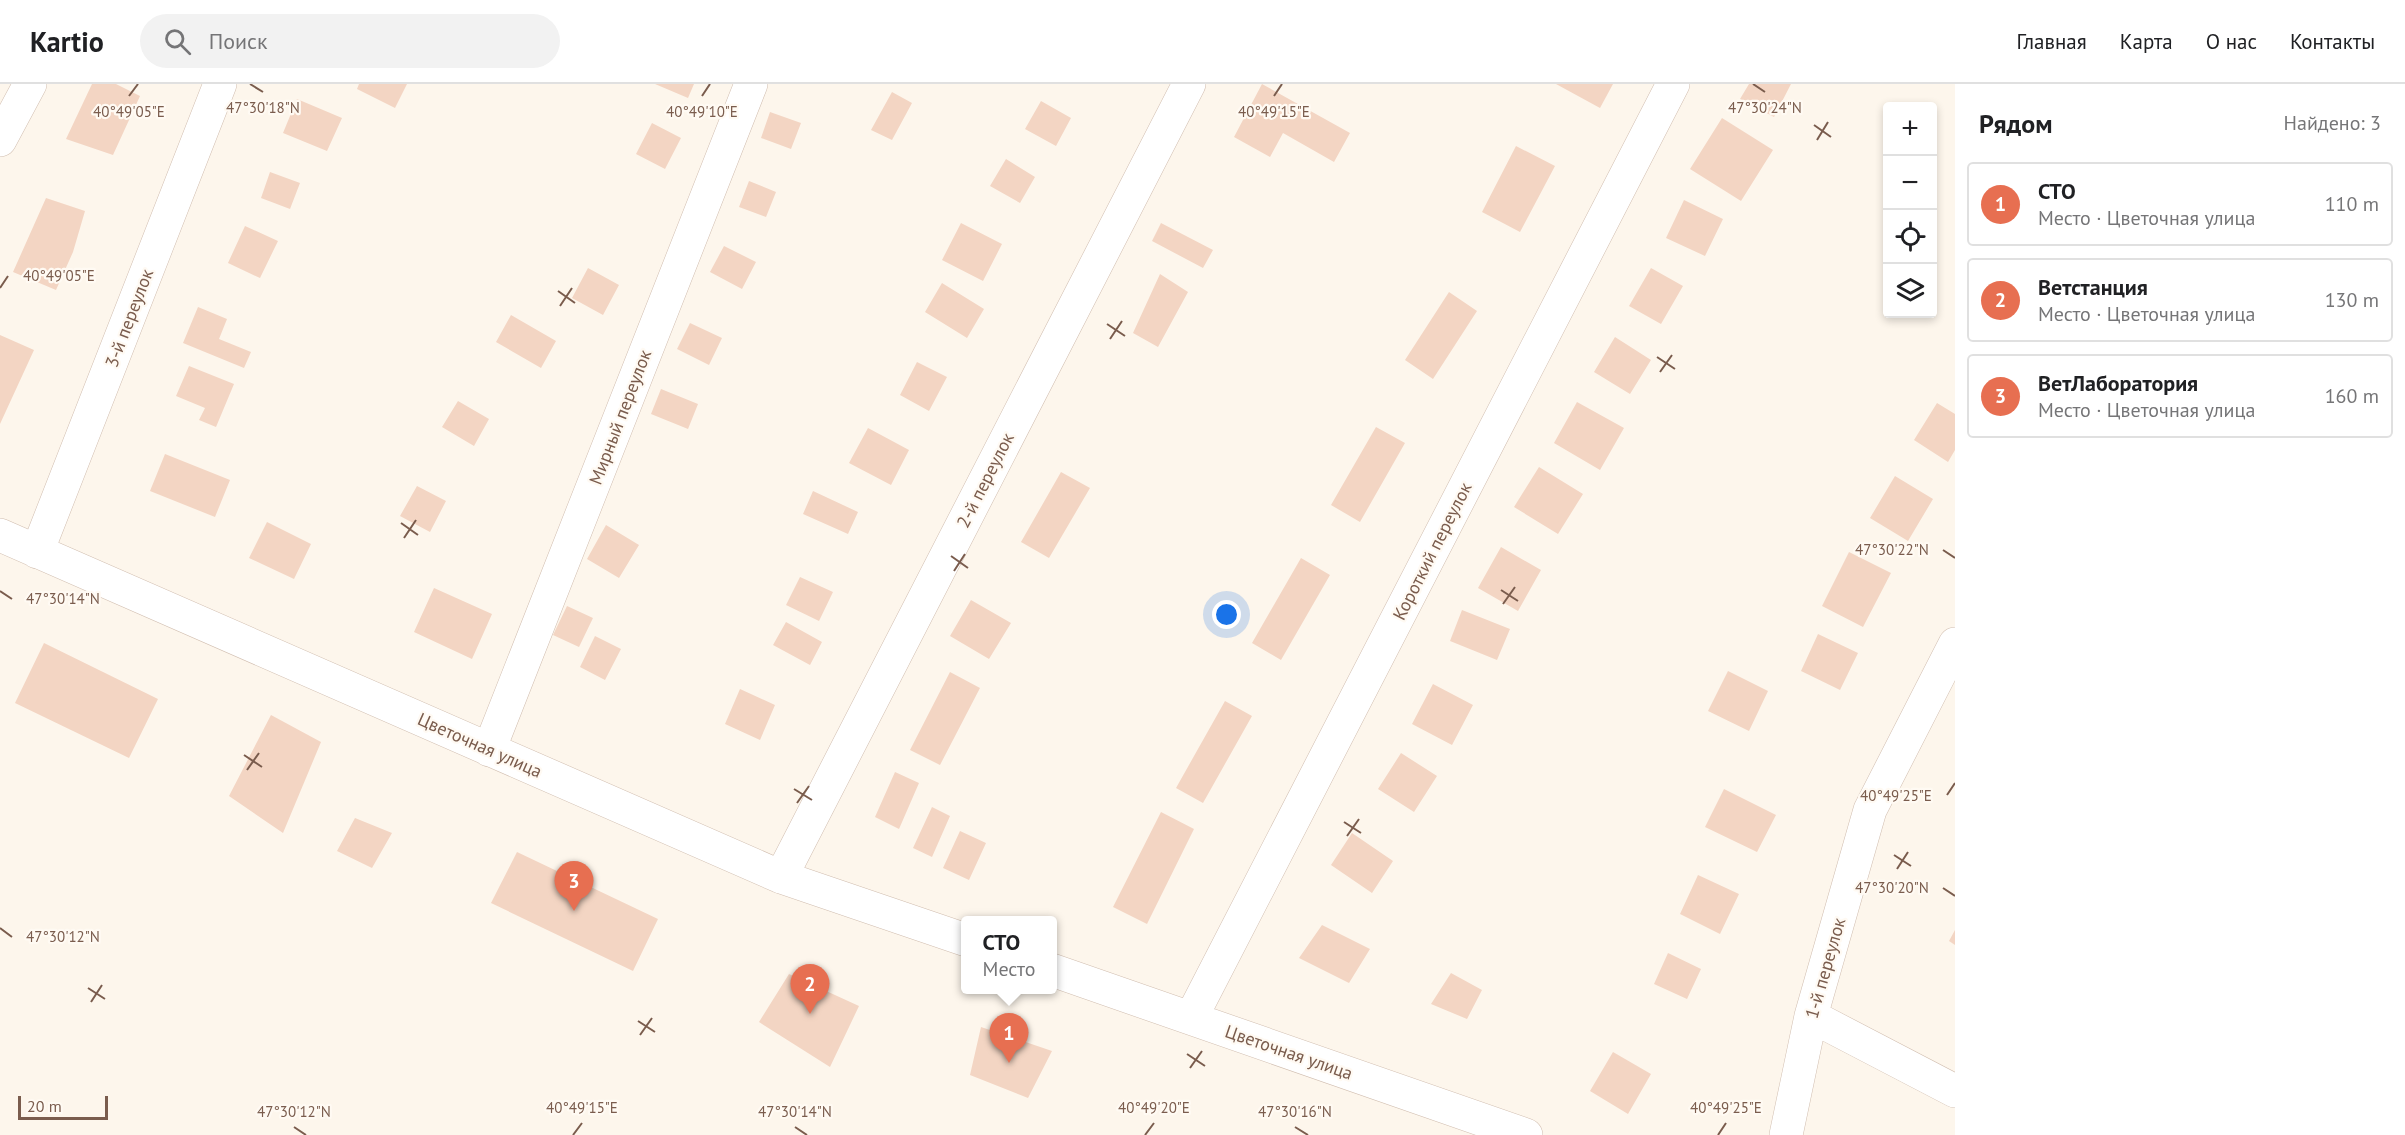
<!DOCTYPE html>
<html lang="ru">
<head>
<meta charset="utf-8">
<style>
	:root { --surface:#fff; --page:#f2f2f2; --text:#202124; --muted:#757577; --line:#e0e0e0; --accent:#e76f51 }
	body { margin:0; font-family:"PT Sans",sans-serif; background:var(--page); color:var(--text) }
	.controls { position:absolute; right:18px; top:18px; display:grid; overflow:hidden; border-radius:6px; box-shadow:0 3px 9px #0003 }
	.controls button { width:54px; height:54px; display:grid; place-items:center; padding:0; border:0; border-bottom:2px solid var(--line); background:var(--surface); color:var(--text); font:30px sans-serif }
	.scale { position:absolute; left:18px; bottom:15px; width:90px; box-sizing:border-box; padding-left:6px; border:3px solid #7a5c4d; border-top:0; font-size:16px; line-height:21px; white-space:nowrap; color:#7a5c4d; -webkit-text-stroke:4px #fffaf3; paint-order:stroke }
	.you { position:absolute; left:1227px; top:531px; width:21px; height:21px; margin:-15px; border:4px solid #fff; border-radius:50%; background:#1a73e8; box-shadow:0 0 0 9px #1a73e833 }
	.badge { display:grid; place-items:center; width:39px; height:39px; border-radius:50%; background:var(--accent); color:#fff; font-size:20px; font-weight:700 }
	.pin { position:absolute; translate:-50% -50px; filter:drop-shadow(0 2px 3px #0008) }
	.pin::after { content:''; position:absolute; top:32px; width:21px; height:18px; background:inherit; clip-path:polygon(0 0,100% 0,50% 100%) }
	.popup { position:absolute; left:961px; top:832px; width:96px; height:78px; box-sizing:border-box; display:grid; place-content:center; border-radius:6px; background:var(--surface); filter:drop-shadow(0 2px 4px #0005); font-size:20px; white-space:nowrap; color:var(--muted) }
	.popup b { font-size:22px; color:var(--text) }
	.popup::after { content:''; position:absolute; left:50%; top:100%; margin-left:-12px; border:12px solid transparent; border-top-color:var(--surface) }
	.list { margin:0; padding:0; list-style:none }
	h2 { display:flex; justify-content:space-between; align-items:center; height:78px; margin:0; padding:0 24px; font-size:26px }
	h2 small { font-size:20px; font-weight:400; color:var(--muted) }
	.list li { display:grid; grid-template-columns:39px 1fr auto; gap:18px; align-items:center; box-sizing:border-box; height:84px; margin:0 12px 12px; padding:0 12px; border:2px solid var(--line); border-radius:6px }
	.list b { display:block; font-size:22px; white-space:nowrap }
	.list p { margin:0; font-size:20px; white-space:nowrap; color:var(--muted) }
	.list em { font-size:20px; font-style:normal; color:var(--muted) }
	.icon { flex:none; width:33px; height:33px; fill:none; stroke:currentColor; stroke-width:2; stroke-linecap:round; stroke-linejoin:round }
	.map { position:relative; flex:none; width:1955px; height:1051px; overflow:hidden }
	header { display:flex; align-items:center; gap:36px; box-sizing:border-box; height:84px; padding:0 30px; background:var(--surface); border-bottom:2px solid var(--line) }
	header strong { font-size:28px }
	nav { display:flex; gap:33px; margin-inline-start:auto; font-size:21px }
	.search { width:420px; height:54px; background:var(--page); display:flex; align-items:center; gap:15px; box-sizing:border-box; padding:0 21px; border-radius:33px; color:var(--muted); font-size:22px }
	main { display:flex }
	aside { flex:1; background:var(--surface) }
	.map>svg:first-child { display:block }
</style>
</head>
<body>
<header>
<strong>Kartio</strong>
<div class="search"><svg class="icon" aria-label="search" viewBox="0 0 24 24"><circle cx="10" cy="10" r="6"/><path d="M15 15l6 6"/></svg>Поиск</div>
<nav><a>Главная</a><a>Карта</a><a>О нас</a><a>Контакты</a></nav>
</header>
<main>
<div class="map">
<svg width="1955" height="1051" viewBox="0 0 1955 1051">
	<rect width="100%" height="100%" fill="#fdf6ec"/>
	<path fill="#f3d5c3" d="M92,0H116L140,12L113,71L66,55Z
		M359,0H407L395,24L357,5Z
		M655,0H694L688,14Z
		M1262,0L1350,49L1334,78L1283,49L1270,73L1234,53Z
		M1556,0H1613L1600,24Z
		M1749,0H1791L1774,33L1740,15Z
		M892,8L912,19L892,56L871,46Z
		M297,15L342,34L327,67L283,49Z
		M1041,17L1071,34L1056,62L1025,45Z
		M770,28L801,39L791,65L761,54Z
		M1722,34L1773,66L1741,117L1690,85Z
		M652,39L681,54L665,85L636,70Z
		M1516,62L1555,82L1520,148L1482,128Z
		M1006,75L1035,93L1020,119L990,102Z
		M270,88L300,99L290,125L261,114Z
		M749,97L776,108L766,133L739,123Z
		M46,114L85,127L73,168L56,206L13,188Z
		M1684,116L1723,135L1705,172L1666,154Z
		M961,139L1002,160L983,197L942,176Z
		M1161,139L1213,166L1203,184L1152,157Z
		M245,142L278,157L260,194L228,179Z
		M724,162L756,178L742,205L710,188Z
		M588,184L619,201L603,231L572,214Z
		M1651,184L1683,202L1661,240L1629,222Z
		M1160,190L1188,208L1158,263L1133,249Z
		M942,199L984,225L967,254L925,228Z
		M1449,208L1477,227L1433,295L1405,276Z
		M198,223L227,235L219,255L251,268L244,284L183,259Z
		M511,231L556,257L541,284L496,258Z
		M690,239L722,254L709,281L677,265Z
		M0,251L34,266L0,340Z
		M1615,253L1651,276L1630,310L1594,288Z
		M917,278L947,293L929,327L900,311Z
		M189,282L234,300L216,343L199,336L205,324L176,312Z
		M661,305L698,320L688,345L651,330Z
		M458,317L489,335L474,362L442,343Z
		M1577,318L1624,344L1600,386L1554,359Z
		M1937,319L1955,330V366L1948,378L1914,356Z
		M1376,343L1405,359L1360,438L1331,421Z
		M868,344L909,366L891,401L849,379Z
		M165,370L230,396L215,433L150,407Z
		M1539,383L1583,410L1558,450L1514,423Z
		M1061,388L1090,404L1049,474L1021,458Z
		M1895,392L1933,415L1908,457L1870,434Z
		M417,402L446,417L430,448L400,432Z
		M813,407L858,428L848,450L803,430Z
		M267,438L311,460L294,495L249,474Z
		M606,441L639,461L619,494L587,475Z
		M1501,463L1541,486L1518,527L1478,504Z
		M1849,468L1891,489L1863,543L1822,522Z
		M1301,474L1330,491L1281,576L1252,559Z
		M800,493L833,508L819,537L786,521Z
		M434,504L492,530L472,575L414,548Z
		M971,516L1011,539L989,575L950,552Z
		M567,522L593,534L579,563L553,551Z
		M1462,526L1510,545L1497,576L1450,557Z
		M786,538L822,558L810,581L773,561Z
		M1818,550L1858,569L1840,606L1801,587Z
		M595,552L621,565L605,596L580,583Z
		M44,559L158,615L129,674L15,619Z
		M1728,587L1768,607L1749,647L1708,627Z
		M950,588L980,604L940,681L910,666Z
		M1433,600L1473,621L1452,661L1412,640Z
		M740,605L775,621L760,656L725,640Z
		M1225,617L1252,632L1203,719L1176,704Z
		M271,631L321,658L283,749L229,712Z
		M1401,669L1437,692L1414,728L1378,705Z
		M895,688L919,699L899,745L875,733Z
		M1724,705L1776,731L1757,768L1705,743Z
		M932,723L950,732L932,773L913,764Z
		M1161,728L1194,745L1147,840L1113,823Z
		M355,734L392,749L372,784L337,767Z
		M960,747L986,759L969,796L943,784Z
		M1352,749L1393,777L1372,809L1331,781Z
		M517,768L658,835L633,887L491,819Z
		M1698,791L1739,810L1720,850L1680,830Z
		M1322,841L1370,865L1349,899L1299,874Z
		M1955,846V861L1949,857Z
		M1668,869L1701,885L1687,915L1654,900Z
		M1451,889L1482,906L1467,935L1431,920Z
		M789,890L859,922L830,983L759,938Z
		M981,943L1052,967L1028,1014L970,991Z
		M1613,968L1651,990L1628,1030L1590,1007Z"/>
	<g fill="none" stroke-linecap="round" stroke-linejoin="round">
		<defs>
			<path id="minor" d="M0,56L30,0
				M0,451L781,793L966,856
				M37,468L220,0
				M489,666L751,0
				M781,793L1189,0
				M1052,886L1526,1051
				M1811,932L1955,1007
				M1191,934L1673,0
				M1786,1051L1811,932L1870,726L1955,560"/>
		</defs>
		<use href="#minor" stroke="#d1beb0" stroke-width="34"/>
		<use href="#minor" stroke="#fff" stroke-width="33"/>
	</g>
	<path fill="none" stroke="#7a5c4d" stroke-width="2" d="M250,0L263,8M1753,0L1765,8M129,12L138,0M702,12L710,0M1274,12L1282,0M1814,41L1831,53M1817,56L1828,38M0,204L8,192M558,207L575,219M560,222L572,204M1107,240L1125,252M1110,255L1122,237M1657,273L1675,285M1660,288L1672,271M401,439L418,451M404,454L416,436M1943,466L1955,474M951,472L968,484M954,487L965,470M1501,506L1518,517M0,507L12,515M1503,520L1515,503M244,671L262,683M247,686L259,669M794,705L812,716M1947,711L1955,699M797,719L809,702M1344,738L1361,749M1347,752L1359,735M1894,771L1911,782M1897,785L1908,768M1943,804L1955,812M0,844L12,853M88,904L105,915M91,918L102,901M638,937L655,948M640,951L652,934M1187,970L1205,982M1190,984L1202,967M294,1043L306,1051M795,1043L807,1051M1295,1043L1308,1051M573,1051L582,1039M1145,1051L1154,1039M1718,1051L1726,1039"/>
	<g text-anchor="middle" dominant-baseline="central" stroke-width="4.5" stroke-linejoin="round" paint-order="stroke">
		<g font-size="18" fill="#7a5c4d" stroke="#fffaf3">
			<text transform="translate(129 234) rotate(-69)">3-й переулок</text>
			<text transform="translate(620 333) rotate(-69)">Мирный переулок</text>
			<text transform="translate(985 396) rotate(-63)">2-й переулок</text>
			<text transform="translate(1432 467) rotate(-63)">Короткий переулок</text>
			<text transform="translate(480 661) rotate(24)">Цветочная улица</text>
			<text transform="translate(1825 884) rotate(-74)">1-й переулок</text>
			<text transform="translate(1289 968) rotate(19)">Цветочная улица</text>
		</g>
	</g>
	<g font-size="15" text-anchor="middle" fill="#7a5c4d" stroke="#fffaf3" stroke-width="4.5" stroke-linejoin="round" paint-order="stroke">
		<text x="1765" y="29">47°30'24"N</text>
		<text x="263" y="29">47°30'18"N</text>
		<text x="129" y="33">40°49'05"E</text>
		<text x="702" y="33">40°49'10"E</text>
		<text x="1274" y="33">40°49'15"E</text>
		<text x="59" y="197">40°49'05"E</text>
		<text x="1892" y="471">47°30'22"N</text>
		<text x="63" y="520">47°30'14"N</text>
		<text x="1896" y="717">40°49'25"E</text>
		<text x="1892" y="809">47°30'20"N</text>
		<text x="63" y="858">47°30'12"N</text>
		<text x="582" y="1029">40°49'15"E</text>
		<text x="1154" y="1029">40°49'20"E</text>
		<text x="1726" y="1029">40°49'25"E</text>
		<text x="294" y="1033">47°30'12"N</text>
		<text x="795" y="1033">47°30'14"N</text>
		<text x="1295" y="1033">47°30'16"N</text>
	</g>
</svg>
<div class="controls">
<button>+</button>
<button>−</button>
<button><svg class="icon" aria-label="locate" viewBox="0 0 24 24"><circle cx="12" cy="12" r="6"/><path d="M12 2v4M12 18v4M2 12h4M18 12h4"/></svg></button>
<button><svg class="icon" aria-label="layers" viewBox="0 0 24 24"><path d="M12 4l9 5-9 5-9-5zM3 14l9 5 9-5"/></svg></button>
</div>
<div class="scale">20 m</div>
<div class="you"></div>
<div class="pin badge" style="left:1009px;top:979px">1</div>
<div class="popup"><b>CTO</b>Место</div>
<div class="pin badge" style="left:810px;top:930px">2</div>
<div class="pin badge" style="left:574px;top:827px">3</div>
</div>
<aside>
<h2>Рядом<small>Найдено: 3</small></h2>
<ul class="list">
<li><span class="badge">1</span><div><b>CTO</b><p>Место · Цветочная улица</p></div><em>110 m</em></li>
<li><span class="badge">2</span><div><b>Ветстанция</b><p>Место · Цветочная улица</p></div><em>130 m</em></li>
<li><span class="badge">3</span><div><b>ВетЛаборатория</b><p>Место · Цветочная улица</p></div><em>160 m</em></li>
</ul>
</aside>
</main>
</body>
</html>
